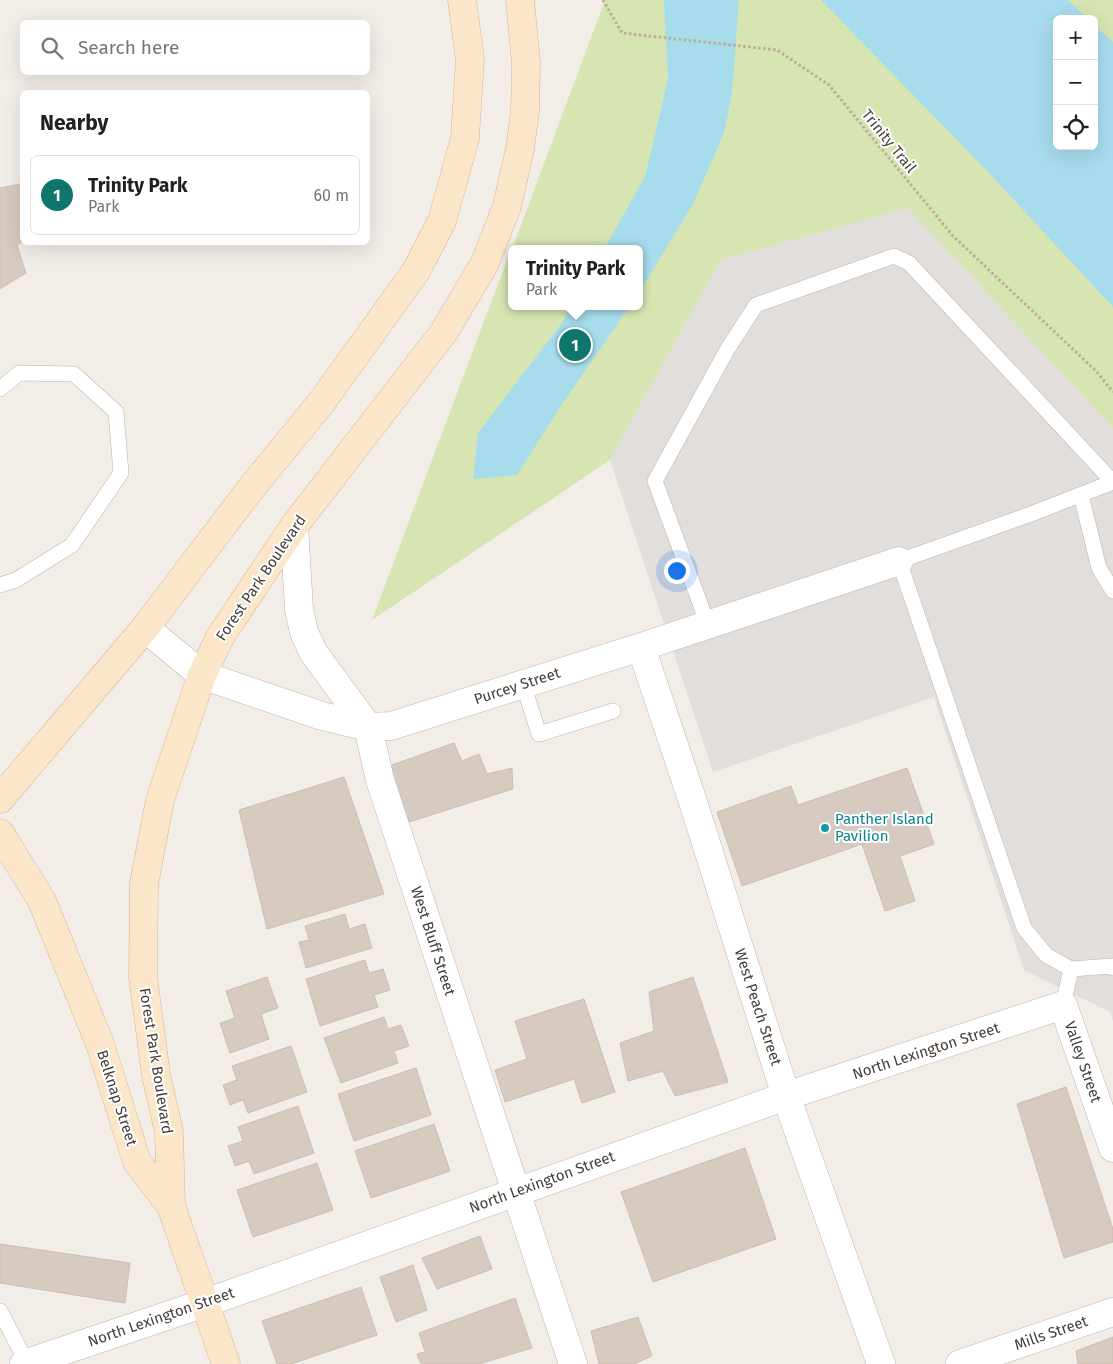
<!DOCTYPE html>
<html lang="en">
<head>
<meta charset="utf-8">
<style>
	:root { --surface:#fff; --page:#f2f2f2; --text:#202124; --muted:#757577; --line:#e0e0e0; --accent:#0f766e }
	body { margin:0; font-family:"Fira Sans",sans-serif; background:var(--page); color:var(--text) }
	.controls { position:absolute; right:15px; top:15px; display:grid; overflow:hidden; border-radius:8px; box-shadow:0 5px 20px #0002 }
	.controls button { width:45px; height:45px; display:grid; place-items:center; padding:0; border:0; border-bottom:1px solid var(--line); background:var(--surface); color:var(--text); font:25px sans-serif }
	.you { position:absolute; left:676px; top:570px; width:18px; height:18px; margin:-12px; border:4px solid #fff; border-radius:50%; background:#1a73e8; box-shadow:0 0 0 8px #1a73e833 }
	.badge { display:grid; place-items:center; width:32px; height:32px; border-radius:50%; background:var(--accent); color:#fff; font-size:16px; font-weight:700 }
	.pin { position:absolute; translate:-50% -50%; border:2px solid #fff; box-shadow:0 1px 5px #0006 }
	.popup { position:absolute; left:508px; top:245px; width:135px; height:65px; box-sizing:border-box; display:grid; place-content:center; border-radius:8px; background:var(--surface); filter:drop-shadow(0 1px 4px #0005); font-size:16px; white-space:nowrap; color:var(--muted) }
	.popup b { font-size:19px; color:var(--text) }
	.popup::after { content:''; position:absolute; left:50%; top:100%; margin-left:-10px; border:10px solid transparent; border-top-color:var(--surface) }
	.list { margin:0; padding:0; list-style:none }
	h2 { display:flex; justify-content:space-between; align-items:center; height:65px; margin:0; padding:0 20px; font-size:21px }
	h2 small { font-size:16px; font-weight:400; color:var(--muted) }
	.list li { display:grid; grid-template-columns:32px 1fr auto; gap:15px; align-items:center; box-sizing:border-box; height:80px; margin:0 10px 10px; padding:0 10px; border:1px solid var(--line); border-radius:8px }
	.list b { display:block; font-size:19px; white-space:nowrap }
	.list p { margin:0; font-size:16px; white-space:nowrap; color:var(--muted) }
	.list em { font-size:16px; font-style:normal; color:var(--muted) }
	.icon { flex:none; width:28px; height:28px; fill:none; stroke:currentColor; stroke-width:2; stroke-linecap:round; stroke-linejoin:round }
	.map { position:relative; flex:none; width:1113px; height:1364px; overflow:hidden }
	.search { position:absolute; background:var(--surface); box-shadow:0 5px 20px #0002; left:20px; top:20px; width:350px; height:55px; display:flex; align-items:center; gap:12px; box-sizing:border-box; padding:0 18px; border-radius:8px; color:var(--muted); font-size:19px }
	.panel { position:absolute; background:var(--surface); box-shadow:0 5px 20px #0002; left:20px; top:90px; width:350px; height:155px; border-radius:8px }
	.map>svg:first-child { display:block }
</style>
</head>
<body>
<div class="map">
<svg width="1113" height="1364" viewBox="0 0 1113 1364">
	<rect width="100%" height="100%" fill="#f3ede8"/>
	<path fill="#d7e5b2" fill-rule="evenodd" d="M605,0H1113V429L908,209L721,260L610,460L372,620L511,249V306H639V249H512ZM1057,19H1094V146H1057Z"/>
	<path fill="#e1dedc" d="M908,208L1113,428V1021L1110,1012L1024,970L934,697L713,772L610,460L721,260Z"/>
	<path fill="#a7dcec" d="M664,0H739L732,93L724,133L694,202L639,293V249H604L645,177L668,79Z
		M821,0H1068L1088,19H1057V146H1094V25L1113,42V307L989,173Z
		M571,306H630L562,404L517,475L473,479L478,433L562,323Z"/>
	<path fill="#d7cac1" stroke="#cebeb1" d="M20,184L22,190V242L17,245L26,273L0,289V188Z
		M454,743L462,761L479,754L487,774L512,768L513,789L409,822L389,766Z
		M907,768L934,844L900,856L915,901L885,911L862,844L742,886L717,812L791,786L798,805Z
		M344,777L384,894L267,929L239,810Z
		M345,914L349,929L365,924L372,948L306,968L299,942L309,940L305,926Z
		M365,960L369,973L383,969L390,990L374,995L378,1007L320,1026L306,979Z
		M267,977L278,1008L261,1014L269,1039L230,1053L220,1023L235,1018L226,991Z
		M693,977L728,1082L675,1096L663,1071L628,1081L620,1043L654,1031L649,992Z
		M584,999L615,1092L582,1103L574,1079L505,1102L495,1070L527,1059L515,1021Z
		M384,1017L388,1029L401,1025L409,1046L394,1051L398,1063L341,1083L324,1038Z
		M291,1046L307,1092L248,1113L243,1100L230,1105L223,1085L237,1080L232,1066Z
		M416,1068L431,1115L354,1141L338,1094Z
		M1066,1087L1113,1229V1242L1064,1258L1017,1104Z
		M298,1106L314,1153L254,1174L249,1161L235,1166L228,1146L243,1141L238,1127Z
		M434,1124L450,1171L371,1198L355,1151Z
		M745,1148L776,1239L653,1282L621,1192Z
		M317,1163L333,1210L253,1237L237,1190Z
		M480,1236L492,1269L437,1289L422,1258Z
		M0,1244L130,1263L125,1303L0,1283Z
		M413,1265L427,1310L396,1322L380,1277Z
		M361,1287L377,1335L291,1364H277L262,1321Z
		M515,1298L532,1348L479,1364H422L420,1362L417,1354L425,1352L419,1333Z
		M638,1317L652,1356L634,1364H599L591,1331Z
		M1113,1337V1364H1078L1076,1351Z"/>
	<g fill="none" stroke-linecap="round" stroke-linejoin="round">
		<defs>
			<path id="service" d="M0,389L19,373L74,374L116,412L121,473L72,545L16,580L0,585
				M1081,495L1099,568L1113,591
				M708,625L655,481L727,350L756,305L894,256L909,263L1113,482
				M523,684L539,734L613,711
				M1071,969L1112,966L1113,968
				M1063,1005L1071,969L1046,955L1024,928L899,561L1031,514L1113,482
				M0,1311L27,1363"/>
			<path id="minor" d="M294,526L299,609L304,632L313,652L368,727L380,780L573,1364
				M145,628L202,675L322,716L368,727L391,726L641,647L899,561
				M641,647L694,805L786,1096L881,1364
				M24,1364L205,1303L786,1096L1063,1005L1113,1148
				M960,1364L1113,1312"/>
			<path id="secondary" d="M0,799L145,628L252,487L321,403L416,271L442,221L465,138L470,59L462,0
				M0,833L42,901L100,1044L137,1162L171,1206L226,1364
				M171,1206L169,1132L156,1075L143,977L144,884L160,800L202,675L220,637L294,526L444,332L485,263L507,206L520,149L525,112L526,63L520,0"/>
		</defs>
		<use href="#service" stroke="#beb3ab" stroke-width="16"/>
		<use href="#minor" stroke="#beb3ab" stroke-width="29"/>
		<use href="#secondary" stroke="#d0b899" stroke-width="29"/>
		<path stroke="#bfac9d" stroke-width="3" stroke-dasharray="2.5 2.5" stroke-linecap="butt" d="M603,0L622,33L777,50L829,85L953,236L1096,371L1113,392"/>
		<use href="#service" stroke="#fff" stroke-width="15"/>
		<use href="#minor" stroke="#fff" stroke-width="28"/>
		<use href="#secondary" stroke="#fce6c9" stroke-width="28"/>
	</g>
	<circle fill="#0f9aa8" stroke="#fff" stroke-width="2" cx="825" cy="828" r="5"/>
	<g text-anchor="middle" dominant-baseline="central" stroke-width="4" stroke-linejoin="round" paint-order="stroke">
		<g font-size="15" fill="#463d37" stroke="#fff">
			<text transform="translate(889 141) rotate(51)">Trinity Trail</text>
			<text transform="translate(261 578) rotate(-56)">Forest Park Boulevard</text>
			<text transform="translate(517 686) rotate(-18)">Purcey Street</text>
			<text transform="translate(433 941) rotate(72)">West Bluff Street</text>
			<text transform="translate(758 1007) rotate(72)">West Peach Street</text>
			<text transform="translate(926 1051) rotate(-18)">North Lexington Street</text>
			<text transform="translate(156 1061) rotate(81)">Forest Park Boulevard</text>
			<text transform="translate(1083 1062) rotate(71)">Valley Street</text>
			<text transform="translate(117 1098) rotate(72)">Belknap Street</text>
			<text transform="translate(542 1182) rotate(-20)">North Lexington Street</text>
			<text transform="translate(161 1317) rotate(-19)">North Lexington Street</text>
			<text transform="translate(1051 1333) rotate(-19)">Mills Street</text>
		</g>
		<g font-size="15" fill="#0d838f" stroke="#fff" text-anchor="start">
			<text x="835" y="819">Panther Island<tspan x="835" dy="17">Pavilion</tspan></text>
		</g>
	</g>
</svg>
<div class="controls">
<button>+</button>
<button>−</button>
<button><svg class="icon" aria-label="locate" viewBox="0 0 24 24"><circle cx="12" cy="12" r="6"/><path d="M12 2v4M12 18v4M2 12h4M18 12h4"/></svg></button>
</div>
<div class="you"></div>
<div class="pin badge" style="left:575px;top:345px">1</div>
<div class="popup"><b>Trinity Park</b>Park</div>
<div class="search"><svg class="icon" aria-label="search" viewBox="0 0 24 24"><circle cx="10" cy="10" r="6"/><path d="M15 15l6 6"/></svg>Search here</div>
<section class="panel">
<h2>Nearby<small></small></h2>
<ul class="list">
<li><span class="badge">1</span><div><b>Trinity Park</b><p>Park</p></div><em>60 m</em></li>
</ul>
</section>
</div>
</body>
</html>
